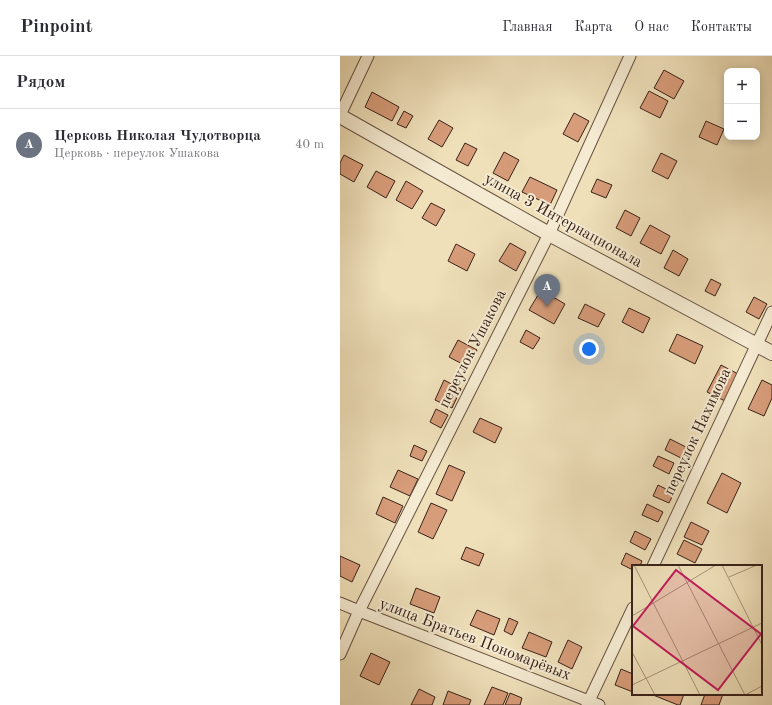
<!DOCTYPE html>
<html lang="ru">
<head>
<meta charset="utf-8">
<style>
	:root { --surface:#fff; --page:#f7f7f7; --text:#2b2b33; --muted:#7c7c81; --line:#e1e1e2; --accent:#db2777 }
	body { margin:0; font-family:"Old Standard TT",serif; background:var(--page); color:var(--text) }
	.controls { position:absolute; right:12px; top:12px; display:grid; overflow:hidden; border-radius:8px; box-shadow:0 2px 10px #0003 }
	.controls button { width:36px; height:36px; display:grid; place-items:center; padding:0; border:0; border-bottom:1px solid var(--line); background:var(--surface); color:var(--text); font:20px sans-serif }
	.you { position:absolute; left:249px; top:293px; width:14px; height:14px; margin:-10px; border:3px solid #fff; border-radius:50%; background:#1a73e8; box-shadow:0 0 0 6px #1a73e833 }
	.badge { display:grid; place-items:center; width:26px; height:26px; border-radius:50%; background:var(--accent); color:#fff; font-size:13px; font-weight:700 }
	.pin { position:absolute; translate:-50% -33px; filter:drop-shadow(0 1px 2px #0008) }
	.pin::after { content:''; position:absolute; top:21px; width:14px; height:12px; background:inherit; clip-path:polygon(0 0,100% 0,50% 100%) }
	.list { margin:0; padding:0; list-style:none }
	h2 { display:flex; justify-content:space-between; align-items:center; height:52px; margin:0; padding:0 16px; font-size:17px }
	h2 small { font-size:13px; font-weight:400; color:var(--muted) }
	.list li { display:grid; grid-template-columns:26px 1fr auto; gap:12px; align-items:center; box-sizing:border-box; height:72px; padding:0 16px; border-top:1px solid var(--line) }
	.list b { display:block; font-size:15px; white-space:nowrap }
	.list p { margin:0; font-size:13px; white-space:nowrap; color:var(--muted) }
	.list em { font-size:13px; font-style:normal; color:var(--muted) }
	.map { position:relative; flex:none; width:432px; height:649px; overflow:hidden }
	header { display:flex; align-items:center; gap:24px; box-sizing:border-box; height:56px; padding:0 20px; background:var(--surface); border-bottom:1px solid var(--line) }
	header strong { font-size:19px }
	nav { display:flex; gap:22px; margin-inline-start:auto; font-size:14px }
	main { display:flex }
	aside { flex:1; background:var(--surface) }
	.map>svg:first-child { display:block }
</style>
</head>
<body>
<header>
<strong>Pinpoint</strong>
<nav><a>Главная</a><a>Карта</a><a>О нас</a><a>Контакты</a></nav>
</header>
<main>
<aside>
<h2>Рядом<small></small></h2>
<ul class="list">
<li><span class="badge" style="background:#6b7280">A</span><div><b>Церковь Николая Чудотворца</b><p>Церковь · переулок Ушакова</p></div><em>40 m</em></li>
</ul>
</aside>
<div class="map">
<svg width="432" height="649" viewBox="0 0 432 649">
	<rect width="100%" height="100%" fill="#efe0ba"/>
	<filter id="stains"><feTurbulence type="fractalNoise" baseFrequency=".005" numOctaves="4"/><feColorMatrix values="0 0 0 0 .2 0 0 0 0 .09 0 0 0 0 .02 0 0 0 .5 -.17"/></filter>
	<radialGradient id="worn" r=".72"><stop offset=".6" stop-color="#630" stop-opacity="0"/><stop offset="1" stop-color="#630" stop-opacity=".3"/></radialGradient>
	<path fill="#d79c79" stroke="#39221a" d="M324,14L344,25L334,43L314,32Z
		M309,35L328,45L320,62L300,52Z
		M32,36L59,51L52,65L25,51Z
		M64,55L73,60L66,72L57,68Z
		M234,57L249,65L238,86L223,78Z
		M99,64L113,72L102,91L88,83Z
		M366,65L384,73L377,89L359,81Z
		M125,87L137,93L128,110L116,104Z
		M164,96L179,104L168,125L153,117Z
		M321,97L337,105L328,123L312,115Z
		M4,99L23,109L14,126L0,118V107Z
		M36,115L55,125L46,142L27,131Z
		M190,121L217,134L210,149L182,136Z
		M257,123L272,129L266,142L251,136Z
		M66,125L83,135L72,153L56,144Z
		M91,147L105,154L96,170L82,162Z
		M285,154L300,162L291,180L276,172Z
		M310,169L330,180L321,198L300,187Z
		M170,187L186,196L176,215L159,205Z
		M116,188L135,198L127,215L108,205Z
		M333,194L348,203L339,220L324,212Z
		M371,223L381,228L375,240L365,235Z
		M201,234L225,248L214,268L189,254Z
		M414,241L427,248L419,263L406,256Z
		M245,248L265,258L258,271L238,262Z
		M289,252L310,262L303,277L282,266Z
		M186,274L200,282L193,293L180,286Z
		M337,278L363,290L355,308L329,295Z
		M118,284L137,294L128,311L109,301Z
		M381,309L398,318L385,345L367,336Z
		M104,324L121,333L112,352L95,344Z
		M422,324L432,329V342L424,360L408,353Z
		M96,353L108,359L101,372L90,366Z
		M140,362L162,372L155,387L133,376Z
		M330,383L346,391L341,402L325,394Z
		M74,389L87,395L82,405L70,400Z
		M318,400L334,407L329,418L313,410Z
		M109,409L125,416L112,445L96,438Z
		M58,414L78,423L70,440L50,431Z
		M382,417L401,427L387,457L367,447Z
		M318,429L334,437L329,447L313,440Z
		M43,441L63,450L55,467L36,458Z
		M91,447L107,454L93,483L78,476Z
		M307,448L323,456L318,466L302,459Z
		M351,466L369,475L362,489L344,481Z
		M295,475L311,483L305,494L290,486Z
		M344,484L362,493L355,507L337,498Z
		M126,491L144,498L139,510L121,503Z
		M286,497L302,505L300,510H293V514L281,508Z
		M0,500L20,509L12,526L0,520Z
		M76,532L100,541L94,557L70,548Z
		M137,554L160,563L154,579L130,569Z
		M169,562L178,566L172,579L164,575Z
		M189,576L212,586L206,601L182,592Z
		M228,584L242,591L232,613L218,606Z
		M31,597L50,606L39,629L20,620Z
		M281,613L293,618V636L275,629Z
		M152,631L168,637L163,649H144Z
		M79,633L95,641L92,649H71Z
		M108,635L131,644L129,649H103Z
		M170,637L182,642L180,649H165Z
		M313,638H344L340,649H338L313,639Z
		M365,638H383L379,649H361Z"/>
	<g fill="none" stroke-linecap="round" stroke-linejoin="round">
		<defs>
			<path id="minor" d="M0,59L28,0
				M313,510L432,256
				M0,547L19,555L259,649
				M0,598L19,555L209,178L290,0
				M247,649L293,552"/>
			<path id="tertiary" d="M0,60L209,178L432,297"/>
		</defs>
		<use href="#minor" stroke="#665242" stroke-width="13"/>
		<use href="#tertiary" stroke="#665242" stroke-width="16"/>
		<use href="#minor" stroke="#f5ebd2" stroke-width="11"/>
		<use href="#tertiary" stroke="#f5ebd2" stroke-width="14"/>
	</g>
	<g text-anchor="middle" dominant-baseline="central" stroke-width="4" stroke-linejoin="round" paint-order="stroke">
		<g font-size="16" fill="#39221a" stroke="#f5ebd2">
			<text transform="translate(223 165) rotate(29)">улица 3 Интернационала</text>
			<text transform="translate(133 293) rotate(-63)">переулок Ушакова</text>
			<text transform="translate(358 376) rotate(-65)">переулок Нахимова</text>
			<text transform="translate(135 584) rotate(21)">улица Братьев Пономарёвых</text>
		</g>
	</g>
	<g transform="translate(292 509)">
		<rect width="130" height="130" fill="#efe0ba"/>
		<path fill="none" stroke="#a6947a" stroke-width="1" d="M2,0L68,130M46,0L113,130M90,0L130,80M97,12L125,0M0,51L84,0M0,87L23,130M0,120L130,58M113,130L130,121"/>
		<path fill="#c2185b" fill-opacity="0.15" stroke="#c2185b" stroke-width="2" d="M44,5L129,69L86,125L1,61Z"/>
		<rect width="130" height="130" fill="none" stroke="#39221a" stroke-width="2"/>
	</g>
	<rect width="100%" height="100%" filter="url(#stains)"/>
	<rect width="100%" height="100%" fill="url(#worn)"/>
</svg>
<div class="controls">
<button>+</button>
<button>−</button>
</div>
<div class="you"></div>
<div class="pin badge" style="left:207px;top:251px;background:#6b7280">A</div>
</div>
</main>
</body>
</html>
